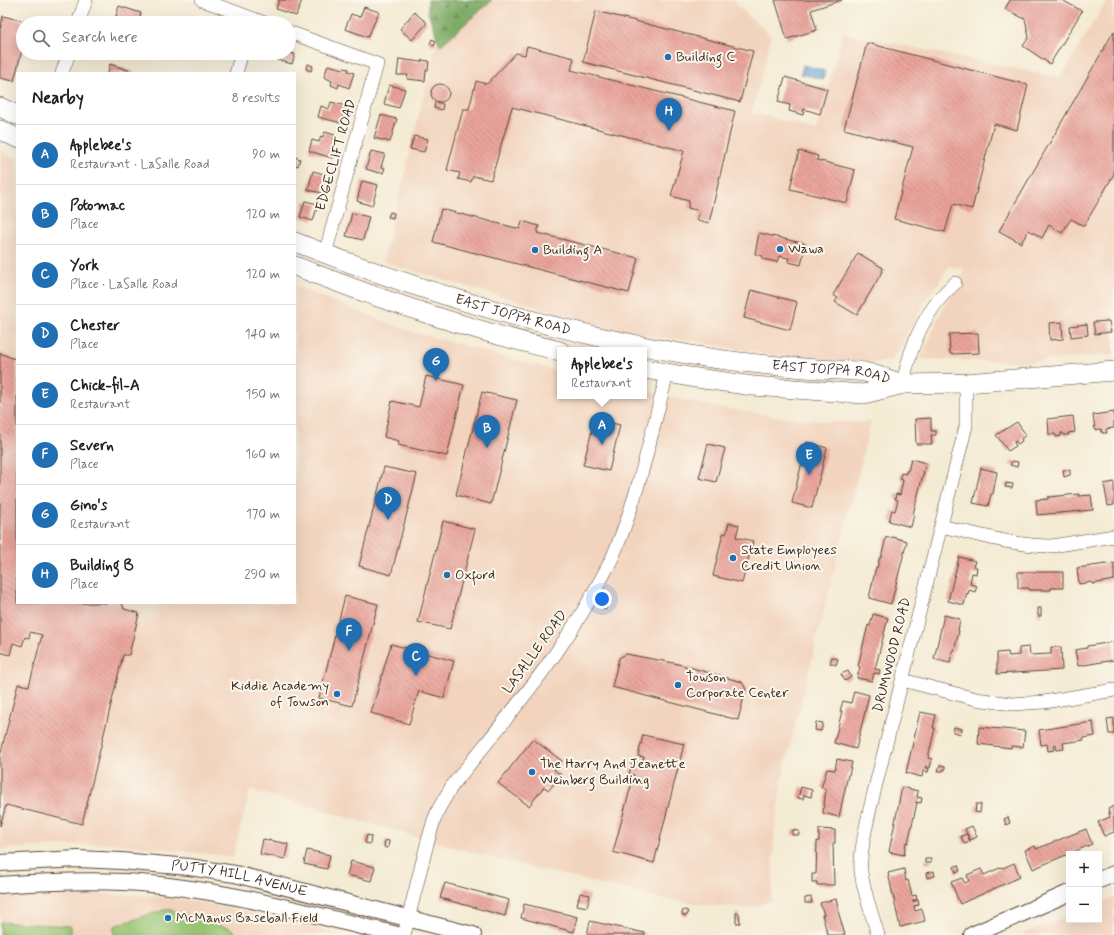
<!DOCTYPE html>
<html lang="en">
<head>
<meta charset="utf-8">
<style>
	:root { --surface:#fff; --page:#f2f2f2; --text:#202124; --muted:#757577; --line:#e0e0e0; --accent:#1f6fb2 }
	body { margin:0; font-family:Mynerve,sans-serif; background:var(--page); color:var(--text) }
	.controls { position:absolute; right:12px; bottom:12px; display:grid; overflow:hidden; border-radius:0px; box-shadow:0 4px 16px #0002 }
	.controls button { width:36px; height:36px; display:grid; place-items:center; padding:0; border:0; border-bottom:1px solid var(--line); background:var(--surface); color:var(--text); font:20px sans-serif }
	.you { position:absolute; left:602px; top:599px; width:14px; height:14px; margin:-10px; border:3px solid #fff; border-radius:50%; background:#1a73e8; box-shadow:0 0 0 6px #1a73e833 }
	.badge { display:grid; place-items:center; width:26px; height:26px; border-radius:50%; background:var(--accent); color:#fff; font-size:13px; font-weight:700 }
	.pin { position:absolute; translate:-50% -33px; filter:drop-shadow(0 1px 2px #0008) }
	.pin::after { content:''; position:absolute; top:21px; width:14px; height:12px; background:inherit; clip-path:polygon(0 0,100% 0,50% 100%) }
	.popup { position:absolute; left:557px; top:347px; width:90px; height:52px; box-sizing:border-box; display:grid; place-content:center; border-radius:0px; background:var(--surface); filter:drop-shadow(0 1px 3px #0005); font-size:13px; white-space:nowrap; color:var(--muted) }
	.popup b { font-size:15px; color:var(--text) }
	.popup::after { content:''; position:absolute; left:50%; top:100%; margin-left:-8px; border:8px solid transparent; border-top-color:var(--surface) }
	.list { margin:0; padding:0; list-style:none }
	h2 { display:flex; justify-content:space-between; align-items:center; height:52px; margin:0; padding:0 16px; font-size:17px }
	h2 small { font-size:13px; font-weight:400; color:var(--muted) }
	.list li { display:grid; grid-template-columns:26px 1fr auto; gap:12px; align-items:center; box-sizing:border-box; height:60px; padding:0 16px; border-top:1px solid var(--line) }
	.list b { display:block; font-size:15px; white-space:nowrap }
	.list p { margin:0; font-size:13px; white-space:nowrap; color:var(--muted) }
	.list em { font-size:13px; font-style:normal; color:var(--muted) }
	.icon { flex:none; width:22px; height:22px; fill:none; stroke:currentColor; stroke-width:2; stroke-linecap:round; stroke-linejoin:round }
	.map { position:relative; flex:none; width:1114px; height:935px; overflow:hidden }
	.search { position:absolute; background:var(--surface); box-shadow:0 4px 16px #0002; left:16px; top:16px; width:280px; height:44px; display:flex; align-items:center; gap:10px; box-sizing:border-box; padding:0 14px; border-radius:22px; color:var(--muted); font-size:15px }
	.panel { position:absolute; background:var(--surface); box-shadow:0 4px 16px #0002; left:16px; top:72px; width:280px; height:532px; border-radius:0px }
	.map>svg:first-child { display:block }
</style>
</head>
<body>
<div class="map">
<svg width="1114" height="935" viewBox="0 0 1114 935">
	<defs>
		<pattern id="forest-firs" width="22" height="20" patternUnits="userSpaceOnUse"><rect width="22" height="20" fill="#7aaa64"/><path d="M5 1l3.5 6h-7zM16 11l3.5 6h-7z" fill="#658b52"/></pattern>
		<pattern id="building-back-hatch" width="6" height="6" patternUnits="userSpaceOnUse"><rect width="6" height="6" fill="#eaa49b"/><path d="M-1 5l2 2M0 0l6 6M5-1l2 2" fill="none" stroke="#bf867e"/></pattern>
	</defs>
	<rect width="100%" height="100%" fill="#fbf7ec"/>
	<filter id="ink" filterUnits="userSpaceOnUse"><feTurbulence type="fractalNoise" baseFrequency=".025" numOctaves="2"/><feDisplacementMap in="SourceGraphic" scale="8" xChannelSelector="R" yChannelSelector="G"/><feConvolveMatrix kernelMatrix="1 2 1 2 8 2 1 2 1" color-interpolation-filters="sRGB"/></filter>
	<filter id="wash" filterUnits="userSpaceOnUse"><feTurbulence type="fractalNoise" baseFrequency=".012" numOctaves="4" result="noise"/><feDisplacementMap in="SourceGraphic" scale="16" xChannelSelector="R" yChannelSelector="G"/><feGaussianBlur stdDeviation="0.9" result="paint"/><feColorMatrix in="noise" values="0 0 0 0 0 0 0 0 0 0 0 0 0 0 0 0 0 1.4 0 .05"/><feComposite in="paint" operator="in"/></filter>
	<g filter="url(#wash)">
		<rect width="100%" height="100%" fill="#f4ebd4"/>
		<path fill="#f2d4be" d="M447,0H736L735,3L745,13L771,35L767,56L752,112L816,131L843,33L1060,78L1107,0H1114V354L1033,362L920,359L944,306L965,270L950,266L927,298L892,361L871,363L776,356L693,341L627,333L383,262Z
			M0,150L17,159V603H295V286L406,330L560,372V396H644V391L715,407L775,416L829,422H871L782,779L774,841L772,900L750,908L709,905L663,899L488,857L425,839L250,790L233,857L112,843L0,849Z
			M75,893L135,895L186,900L251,912L342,935H0V897Z
			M1114,897V935H1021L1069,915V920H1099V903Z"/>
		<path fill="#98c572" stroke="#6a7848" d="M167,909L232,929L238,935H114V926Z
			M0,922L70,926V935H0Z"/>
		<path fill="url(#forest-firs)" stroke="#5a6a41" d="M428,0H492L440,46L428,12Z"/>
		<path fill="#5ea0d2" stroke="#4c6578" d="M803,65L825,71L823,79L801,74Z"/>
		<g id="blocks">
			<path fill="url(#building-back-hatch)" d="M279,0H302L296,16L276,9Z
				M775,0H842L811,10L817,30L787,39Z
				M1010,0H1062L1082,11L1050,64L1023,46L1029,37L1025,19L1005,9Z
				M119,6L141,13L138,23L132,21L131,23H114Z
				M364,7L379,12L368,37L345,29L351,14L360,17Z
				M596,11L753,51L740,102L583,62Z
				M414,12L427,23L412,40L400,29Z
				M3,16L27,22L23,23V46L14,81L0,78V29Z
				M1114,31V174L1084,226L1071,219L1062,233L1049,225L1042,238L1029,230L1021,243L999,231Z
				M432,39L436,41L434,46L430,44Z
				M867,43L1028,85L1017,130L994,124L972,209L953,204L945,232L894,219L913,147L844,129Z
				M527,46L574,58L571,70L735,111L709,223L697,220L700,211L688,208L689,201L671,196L684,151L512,107L491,180L473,176L471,182L458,179L460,173L447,170L463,109H469L476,81L487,84L516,53L525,55Z
				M269,53H289L295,54L292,64L268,57Z
				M399,59L421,62L422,60L429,61L428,70H426L425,81L407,79L408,75H397Z
				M110,64L134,72L133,73H108Z
				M308,64L313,66L311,71L306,69Z
				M328,65L344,69V68L349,69L348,71L354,73L349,88L339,84L338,88L331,85L332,81L324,77Z
				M785,77L827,89L820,114L804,109L803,115L789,111L790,105L778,102Z
				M431 93a9 9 0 1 1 18 0a9 9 0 1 1-18 0Z
				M389,85L405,89L399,108L384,104Z
				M331,102L346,106L341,123L318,117L321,106L329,109Z
				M435,102L443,104L442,110L434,108Z
				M381,115L397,119L390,142L374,138Z
				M325,132L335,135L334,139L336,140L334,147H336L335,152L333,151L332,158L309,151L312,140L319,142L321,136L323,137Z
				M414,136L428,139L424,152L410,149Z
				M371,151L385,154L381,167L385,168L383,173L380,172L379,173L366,169Z
				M799,151L818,156L817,160L855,170L847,203L790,189Z
				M295,157L300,159L298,166L295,165Z
				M313,171L327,175L322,193L308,190Z
				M362,181L378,185L372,206L357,201Z
				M305,201L318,204L313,221L300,217Z
				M441,209L520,229L522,221L539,226L537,233L638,258L629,293L433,242Z
				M390,212L394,213L393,218L388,217Z
				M352,213L369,217L363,240L346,236Z
				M759,233L806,244L801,265L788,262L789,258L779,256L777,262L762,259L763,256L755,254Z
				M858,253L883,268L882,272L857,315L835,302L838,298L833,295Z
				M751,290L797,302L790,330L744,318Z
				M1109,321L1111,332L1095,334L1093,322Z
				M1062,322L1063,339L1050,340L1049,323Z
				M1087,324L1088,335L1071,337L1070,326Z
				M978,333L979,353L950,354L949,334Z
				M0,353L17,360V603H122L124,609L139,613L129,655H123L82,824L6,805L0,826V756L18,684L29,686L42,635L30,632L29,638L25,637L22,646L13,643L10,655L0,652Z
				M426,376L464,385L447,456L398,445L399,441L384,437L392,401L419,407Z
				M482,392L517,400L491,504L456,495Z
				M1114,412V428L1106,429L1107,433H1102L1101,429L1095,430L1093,415Z
				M1073,416L1075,432L1068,433L1069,435H1063V433H1061V436L1056,437L1055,434L1049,435L1048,419Z
				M931,418V431H936V435H931L932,444H916L915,419Z
				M595,419L620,425L609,471L583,465Z
				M1017,422L1026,435L1021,439L1022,441L1018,444L1016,441L1014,442L1016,446L1008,451L996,435Z
				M807,442L827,448L812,508L792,503Z
				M708,444L725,448L716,482L699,478Z
				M911,459L926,463L913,514H914L911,527L889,521L892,510L895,511L898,500L895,499L896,494L900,495L903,480L900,479L901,473L906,474V471H908Z
				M1012,461L1018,462L1017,467L1010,465Z
				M384,467L417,474L391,575L359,566Z
				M981,468L997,472L993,494H991L988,506L973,503Z
				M1063,470H1070V475L1064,477Z
				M1114,482V505L1108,506L1104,484Z
				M1006,483L1013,484L1012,488L1005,487Z
				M1079,494V496L1091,495L1093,510L1037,515L1036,500L1048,499V497Z
				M443,521L475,529L450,629L418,622Z
				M729,523L739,525L736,537L753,541L742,583L713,576L723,533L726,534Z
				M886,537L891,538L892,537L907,541L891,604L869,598L876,567L877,568L880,557L881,558Z
				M959,557L975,561L973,567H977L976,574L972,573L970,584L977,586L975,592L969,590L968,594L967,593L964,605L948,601Z
				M1114,563V580L1092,584V582L1079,584L1077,568Z
				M1018,572H1063V588H1051V590H1029V588H1018Z
				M345,596L378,604L352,706L319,698Z
				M604,600L609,602L605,610L600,607Z
				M1038,608H1041V616H1038Z
				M873,614L888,618L875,669L880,670L879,674L874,673L872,681L857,678L860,667L858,666L868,625L870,626Z
				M944,615L960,619L958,631H959L954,651H952L950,663L934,659Z
				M1114,642V660L1078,666L1075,650L1087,648V646Z
				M391,644L454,661L444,698L419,691L409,724L371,713Z
				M1029,647L1030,655L1051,654V647H1061L1062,670L997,674V653L1008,652L1009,656L1019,655V648Z
				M626,654L674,663L742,682L746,689L738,720L612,687L619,658Z
				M832,657L838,659L836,665L830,663Z
				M848,671L851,677L845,681L841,674Z
				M854,691L869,695L856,749L834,743L842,711H840L843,701L851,703Z
				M920,712L936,715L933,728H935L928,758L932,759L930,768L925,766V768L929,769L928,772L923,771L922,777L906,773Z
				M1114,718V734H1109L1107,719Z
				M816,722L823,723L821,731L815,730Z
				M1093,722L1095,736L1083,738L1084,740L1063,743L1064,749L1057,750L1056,744L1054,745L1055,750L1048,751L1047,744L1041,745L1039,730Z
				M954,727L962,729L961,734L953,732Z
				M979,727L1025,731L1023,747L1011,746V748L978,744Z
				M643,735L684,744L654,863L613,852L634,775L629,774L632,764L637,762L642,764L644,757L638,756Z
				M533,739L562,761L554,770L561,775L549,790L544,787L529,806L498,783Z
				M837,759L852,762L849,775H848L839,817L823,813L826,789L821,788L827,769L835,770Z
				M940,765L945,766V770H943V771H938Z
				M801,787L812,790L811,797L804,795L803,799L798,798Z
				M902,787L918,791L917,797L922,798L921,803L915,802L917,803L908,843L906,842L904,855L889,852Z
				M976,804H981L980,813L975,812Z
				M1114,806V832L1104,836L1098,822L1110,817L1108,809Z
				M1008,817L1010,823L1006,825L1004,819Z
				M972,826L977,837L970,840L965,829Z
				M819,829L835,830V843H833L834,885H817V882H812V874H816L817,841H819Z
				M1086,829L1092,844L1033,869L1025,850L1035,846L1036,849Z
				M792,830L799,831V835H792Z
				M967,834L970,842L964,844L961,836Z
				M367,835L371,836L370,844L365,843Z
				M263,839L288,844L285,859L260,854Z
				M385,840L389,841L388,848L384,847Z
				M307,850L330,855L327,869L304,864Z
				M925,859H931V863H925Z
				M351,861L375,867L371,881L347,875Z
				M1014,863L1020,877L960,904L951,882L962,878L965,883L969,881L967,875L981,869L984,875L1002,867L1003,868Z
				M958,865L960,871L956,873L954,867Z
				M904,869L906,881L908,880L912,896L916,895L917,900H913V902L918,900L919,905L914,906L915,911L922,909L925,921L900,927L888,873Z
				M934,871L935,876L927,878L926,873Z
				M445,883L509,900L505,916L440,898Z
				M580,893L590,895L587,907L577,905Z
				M811,897L812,903H805V898Z
				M836,899L839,911H838L845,935H828L822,915H824L820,903Z
				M524,904L578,917L574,932L521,918Z
				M682 913a3 3 0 1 1 6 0a3 3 0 1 1-6 0Z
				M736,913H739L740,923H736Z
				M590,921L645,933V935H587Z"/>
		</g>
	</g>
	<g filter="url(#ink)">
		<use href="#blocks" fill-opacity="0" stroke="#574739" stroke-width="1"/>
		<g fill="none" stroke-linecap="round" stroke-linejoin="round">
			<defs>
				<path id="minor" d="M202,0L265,23
					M78,23L86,0
					M289,32L377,64L325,254
					M62,73L69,53
					M236,73L242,53
					M903,384C910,346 925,309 955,283
					M941,526C977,534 1014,546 1052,546L1114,536
					M902,680L976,699L1012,704L1044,702L1114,690
					M404,935L427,844L434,820L439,808L452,786C501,724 555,663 593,594C600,581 607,569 613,556C638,498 651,435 667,374
					M878,935C872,914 864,893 861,872C859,851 869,814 874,792L966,426V383"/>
				<g id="tertiary">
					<path id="s1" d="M0,863L78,859L121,861L189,867L235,874L473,935"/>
					<path d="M1099,880L1114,874"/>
					<path d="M0,885C41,882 83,880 124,882C217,887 307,913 397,935"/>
					<path d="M972,935L1069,893"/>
				</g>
				<g id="secondary">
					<path d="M0,107L17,115"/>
					<path d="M0,130L17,138"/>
					<path id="s2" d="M295,242C423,293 555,332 691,355C733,362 775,366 817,369C832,370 849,370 864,372C877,375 891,380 903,384"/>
					<path d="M295,266C381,300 470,330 560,351"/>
					<path d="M644,369L690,377L753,386L864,394L903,384L966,383L1114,371"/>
				</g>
			</defs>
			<use href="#minor" stroke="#574739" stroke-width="14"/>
			<use href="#tertiary" stroke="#574739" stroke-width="18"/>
			<use href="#secondary" stroke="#574739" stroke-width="20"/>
			<use href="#minor" stroke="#fff" stroke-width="13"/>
			<use href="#tertiary" stroke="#fff" stroke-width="16"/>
			<use href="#secondary" stroke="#fff" stroke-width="19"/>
		</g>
	</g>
	<g fill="#1f6fb2" stroke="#fbf7ec" stroke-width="1.5">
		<circle cx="668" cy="57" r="4"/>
		<circle cx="780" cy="249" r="4"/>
		<circle cx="535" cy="250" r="4"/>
		<circle cx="733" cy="558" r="4"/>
		<circle cx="447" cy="575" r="4"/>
		<circle cx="678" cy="685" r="4"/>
		<circle cx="337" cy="694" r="4"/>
		<circle cx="532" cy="772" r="4"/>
		<circle cx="168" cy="918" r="4"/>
	</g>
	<g text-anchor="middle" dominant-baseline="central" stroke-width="4" stroke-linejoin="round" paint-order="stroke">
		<g font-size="14" fill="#3b2a1e" stroke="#fbf7ec" text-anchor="start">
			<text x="676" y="57">Building C</text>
			<text x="788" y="249">Wawa</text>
			<text x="543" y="250">Building A</text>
			<text x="741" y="550">State Employees<tspan x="741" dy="16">Credit Union</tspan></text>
			<text x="455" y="575">Oxford</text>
			<text x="686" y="677">Towson<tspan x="686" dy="16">Corporate Center</tspan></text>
			<text x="329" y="686" text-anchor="end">Kiddie Academy<tspan x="329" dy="16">of Towson</tspan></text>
			<text x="540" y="764">The Harry And Jeanette<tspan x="540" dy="16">Weinberg Building</tspan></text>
			<text x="176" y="918">McManus Baseball Field</text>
		</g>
		<g font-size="14" fill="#3b2a1e" stroke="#fbf7ec">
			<text transform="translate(336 155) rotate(-74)">EDGECLIFT ROAD</text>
			<text stroke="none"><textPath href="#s2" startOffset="230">EAST JOPPA ROAD</textPath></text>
			<text stroke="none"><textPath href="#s2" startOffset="554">EAST JOPPA ROAD</textPath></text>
			<text transform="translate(535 652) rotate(-54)">LASALLE ROAD</text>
			<text transform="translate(892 655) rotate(-76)">DRUMWOOD ROAD</text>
			<text stroke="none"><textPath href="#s1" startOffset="241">PUTTY HILL AVENUE</textPath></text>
		</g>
	</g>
</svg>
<div class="controls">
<button>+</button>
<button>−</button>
</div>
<div class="you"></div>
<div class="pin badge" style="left:602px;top:445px">A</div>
<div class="popup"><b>Applebee's</b>Restaurant</div>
<div class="pin badge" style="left:487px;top:448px">B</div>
<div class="pin badge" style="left:416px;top:676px">C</div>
<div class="pin badge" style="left:388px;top:520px">D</div>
<div class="pin badge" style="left:809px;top:475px">E</div>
<div class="pin badge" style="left:349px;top:651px">F</div>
<div class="pin badge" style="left:436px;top:381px">G</div>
<div class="pin badge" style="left:669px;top:131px">H</div>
<div class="search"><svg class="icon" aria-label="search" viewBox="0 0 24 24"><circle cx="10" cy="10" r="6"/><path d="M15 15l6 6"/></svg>Search here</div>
<section class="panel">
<h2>Nearby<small>8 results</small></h2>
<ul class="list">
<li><span class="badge">A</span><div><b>Applebee's</b><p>Restaurant · LaSalle Road</p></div><em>90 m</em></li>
<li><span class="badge">B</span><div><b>Potomac</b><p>Place</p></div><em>120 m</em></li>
<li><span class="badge">C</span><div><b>York</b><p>Place · LaSalle Road</p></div><em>120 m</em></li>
<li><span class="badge">D</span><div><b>Chester</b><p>Place</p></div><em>140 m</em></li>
<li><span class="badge">E</span><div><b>Chick-fil-A</b><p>Restaurant</p></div><em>150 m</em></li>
<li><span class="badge">F</span><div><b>Severn</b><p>Place</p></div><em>160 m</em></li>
<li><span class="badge">G</span><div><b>Gino's</b><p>Restaurant</p></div><em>170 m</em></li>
<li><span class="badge">H</span><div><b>Building B</b><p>Place</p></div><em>290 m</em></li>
</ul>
</section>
</div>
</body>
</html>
